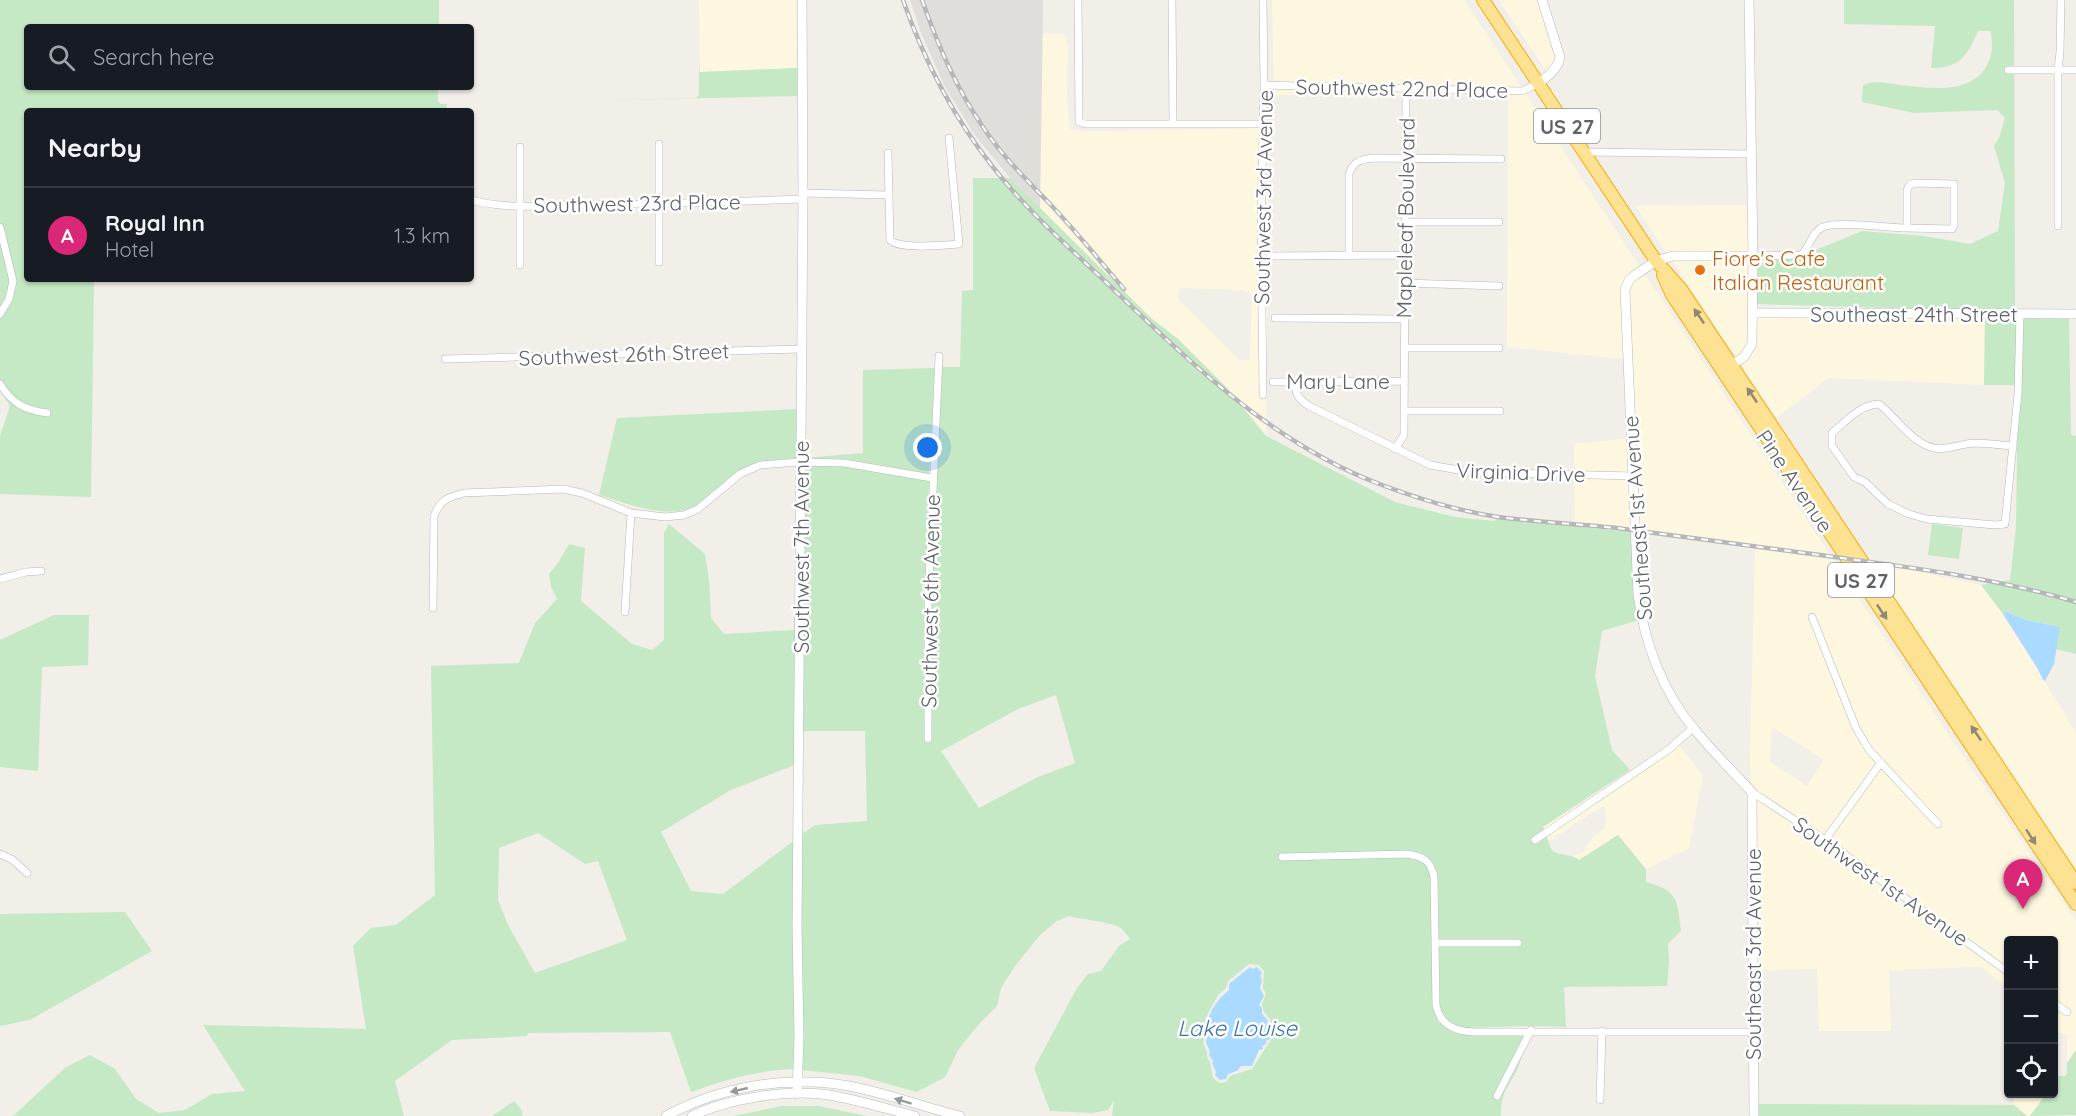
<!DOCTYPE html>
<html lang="en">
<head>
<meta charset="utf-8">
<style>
	:root { --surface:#171b24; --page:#242831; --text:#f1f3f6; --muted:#9ea1a6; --line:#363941; --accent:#db2777 }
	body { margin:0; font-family:Quicksand,sans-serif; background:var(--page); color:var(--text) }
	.controls { position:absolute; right:18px; bottom:18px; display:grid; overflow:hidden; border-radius:6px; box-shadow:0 2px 4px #0004 }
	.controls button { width:54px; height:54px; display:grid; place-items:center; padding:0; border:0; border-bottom:2px solid var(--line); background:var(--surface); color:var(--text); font:30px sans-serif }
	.you { position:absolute; left:928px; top:448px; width:21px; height:21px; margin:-15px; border:4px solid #fff; border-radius:50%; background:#1a73e8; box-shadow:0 0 0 9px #1a73e833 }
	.badge { display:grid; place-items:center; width:39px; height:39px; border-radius:50%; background:var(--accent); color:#fff; font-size:20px; font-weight:700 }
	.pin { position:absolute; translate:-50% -50px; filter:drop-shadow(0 2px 3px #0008) }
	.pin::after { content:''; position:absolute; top:32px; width:21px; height:18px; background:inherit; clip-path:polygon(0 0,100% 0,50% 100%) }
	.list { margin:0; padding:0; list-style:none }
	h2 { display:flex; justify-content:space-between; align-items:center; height:78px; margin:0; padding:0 24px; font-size:26px }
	h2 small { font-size:20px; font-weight:400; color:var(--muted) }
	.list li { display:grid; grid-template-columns:39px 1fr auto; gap:18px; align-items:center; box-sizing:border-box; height:96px; padding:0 24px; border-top:2px solid var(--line) }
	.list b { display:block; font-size:22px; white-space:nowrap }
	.list p { margin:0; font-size:20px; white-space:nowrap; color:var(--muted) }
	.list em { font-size:20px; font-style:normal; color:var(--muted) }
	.icon { flex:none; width:33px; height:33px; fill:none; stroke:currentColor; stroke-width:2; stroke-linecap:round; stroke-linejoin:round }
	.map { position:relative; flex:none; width:2076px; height:1116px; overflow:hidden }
	.search { position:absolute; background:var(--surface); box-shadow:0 2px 4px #0004; left:24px; top:24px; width:450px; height:66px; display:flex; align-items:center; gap:15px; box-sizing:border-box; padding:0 21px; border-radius:6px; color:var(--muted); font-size:22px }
	.panel { position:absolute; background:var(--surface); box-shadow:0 2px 4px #0004; left:24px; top:108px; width:450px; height:174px; border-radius:6px }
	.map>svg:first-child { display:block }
</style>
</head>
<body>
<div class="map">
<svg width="2076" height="1116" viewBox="0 0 2076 1116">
	<rect width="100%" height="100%" fill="#f1efe8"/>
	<path fill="#fef7e0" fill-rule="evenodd" d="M699,0H796L797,68L700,72Z
		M1272,0H1464L1640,267L1627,277L1625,359L1507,347L1508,95H1274Z
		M1499,0H1539L1557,57L1556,62L1547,72Z
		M1043,34H1064L1068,44L1067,98L1070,129L1090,131L1269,128L1266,434L1225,386L1178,339L1151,318L1040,209ZM1260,170H1266L1265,226L1266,397L1260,398L1258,226ZM1179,288L1244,290L1252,295L1250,359L1240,361L1177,298Z
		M1748,205L1750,252L1667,254L1636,206Z
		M1672,260H1750L1749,343L1746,349L1736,358Z
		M1644,273L1946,731L2076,921V1050L2067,1063V1036L2064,1033H2054V940H2008V988L1981,967L1889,970L1891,1031H1819L1817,969L1757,970L1750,758L1755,548L1638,532L1629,287L1631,283ZM1772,727L1824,760L1807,786L1770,762Z
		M1756,317H1985L1984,385L1829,378L1776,418L1740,364L1751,354L1755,345Z
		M1629,438L1632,532L1575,526L1574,444Z
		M1872,562L1981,585L2003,614L2076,733V874Z
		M1675,741L1703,775L1689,848L1646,869L1618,835L1579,860L1573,856L1583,852L1592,838L1604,829L1606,823L1605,806L1601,807L1549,841L1543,827Z
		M2014,1094H2046L2030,1116H2027L2014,1105Z"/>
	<path fill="#e0deda" d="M910,0H1043L1040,209L1014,183L974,134L945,87L921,33Z"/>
	<path fill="#c5e8c5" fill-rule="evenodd" d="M0,0H439V27H27V87H438V101L441,104H447L446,111H27V279H94L91,497L0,494V436L10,406L0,391Z
		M1844,0H2014L2015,310H1954L1756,304V264L1806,254L1862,231L1924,236L1970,244L1998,231L2005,183L1994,146L1999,138L2005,118L1997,110L1914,113L1862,102L1863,85C1876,80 1886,83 1900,85C1933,89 1981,96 1991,54C1993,47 1991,38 1991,31H1978C1967,56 1960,68 1931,68L1935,26L1844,24Z
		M699,66L700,72L797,68V96L581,101L696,98L699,95Z
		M973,178H1010L1151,318L1178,339L1225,386L1266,436L1395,502L1455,517L1495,521L1496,518L1632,532L1639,620L1602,631L1595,676L1612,750L1630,770L1543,827L1552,851C1561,856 1571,854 1579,860L1618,835L1646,869V882C1679,891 1677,900 1681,931L1668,944L1669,961L1667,986L1564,987L1566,1027L1530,1026L1464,1028L1456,1026L1445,1018L1440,1009L1438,877L1433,861L1427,863L1431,878L1433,999L1438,1022L1453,1032L1463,1035L1525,1034L1493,1097L1499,1101L1521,1058C1516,1082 1500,1086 1501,1116H1112L1114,1100L1108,1110L1092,1113L1050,1111L1034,1068L1077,988L1088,974L1101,971L1119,946L1130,939C1128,936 1124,931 1121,928C1112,922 1080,919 1068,916L1057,921L1040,935L1015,966L1001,988L997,1006L980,1023L958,1050L945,1077L917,1092L859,1076L801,1070L802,834L815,825L867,821L865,731H803L804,465L844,466L929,481L925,604V742H931V604L942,367H960L962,291L973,290ZM1056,695L1075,763L1038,777L979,808L941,751L1018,709ZM1249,964L1259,965L1264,971L1263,988L1266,994L1262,1004L1264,1012L1270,1019L1272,1038L1252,1069L1230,1076L1226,1082L1220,1083L1213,1078L1210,1062L1207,1057V1052L1203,1043L1206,1034L1205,1019L1218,995L1226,988L1228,981Z
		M1985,317L2069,318L2071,435L2076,436V654L2056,649L2060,627L2026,620L2008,612L2003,614L1981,585L2010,580L2016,528L2018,385H1984Z
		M935,368L929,474L845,459L804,458L863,453V370Z
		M797,409L798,458C778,460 757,460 740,470C722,480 706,506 684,510C656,516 626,503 599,495L617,418Z
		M669,524L705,554L709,580L711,618L724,634L794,630L797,552V764L731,790L661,832L691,891L723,894L796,839L794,1069C760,1070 724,1080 691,1092L670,1032L528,1033L527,1036L452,1040L395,1081L404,1116H13L66,1067L90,1055L115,1069L136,1099L159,1113L185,1110L212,1094L245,1091L203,1025L366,1029L353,946L371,928L396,925L435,895L431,666L519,663L535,623L557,599L551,587L549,574L558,563L569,544L585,548L581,601L632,644L652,650L664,640V533ZM538,833L585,864L598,861L627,940L535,973L508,925L498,900L499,848Z
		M1932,524L1963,528L1959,559L1928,555Z
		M54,615H89L88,665L42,667L38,771L0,767V640Z
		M125,912L152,951L30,1020L0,1026V914Z
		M2076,1050V1115L2030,1116L2046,1094H2054V1082L2058,1076H2065L2067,1073V1063Z
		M514,1101L521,1109L523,1116H492Z
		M1757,1104L2014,1105L2027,1116H1757Z
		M782,1106H818L867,1116H733Z"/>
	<path fill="#aadaff" d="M2007,612L2026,620L2060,627L2054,664L2045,681L2043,680L2038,669L2003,614Z
		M1250,967L1252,969L1257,967L1262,973L1260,976L1262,980L1260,988L1264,996L1259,1005L1262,1008V1014L1267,1019L1270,1039L1266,1041V1044L1262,1046L1263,1049L1259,1050L1252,1066H1241L1237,1071L1228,1074L1226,1079L1220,1080L1215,1075L1216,1072L1212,1063L1213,1061L1209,1055L1210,1052L1206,1042C1208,1034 1206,1031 1207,1023C1210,1010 1219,998 1229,990V984Z"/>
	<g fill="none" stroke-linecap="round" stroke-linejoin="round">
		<defs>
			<path id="street" d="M1078,0L1079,122L1085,124H1264
				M1172,0L1173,124
				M2008,70H2076
				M1264,85L1522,91L1539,83
				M659,144V262
				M1584,152L1750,154
				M888,153L890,240C901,250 944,245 959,244L949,138
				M803,193L888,195
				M471,200C508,210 548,205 586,205C658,204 731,202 803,199
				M1406,222H1499
				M2058,226V70L2060,52L2061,0
				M0,227L13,281L9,299L0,314
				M1349,255V174C1354,161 1359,160 1372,158L1501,159
				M1270,256L1405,255
				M1753,256L1801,255C1810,247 1811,234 1821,228C1831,220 1890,228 1907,228L1952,229L1954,225V184L1914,183L1910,185L1907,190V228
				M520,265V147
				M1404,283L1499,286
				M1275,318L1404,319
				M1404,348H1499
				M445,359L802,349
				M1273,382L1403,381
				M1294,382C1296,394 1298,399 1309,406L1430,465L1470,472L1634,476
				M0,384C12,403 24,410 47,413
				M1263,395L1261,226L1264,85L1263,0
				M1404,411H1500
				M2013,446C2000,445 1987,443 1975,443C1952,444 1940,457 1917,440C1903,430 1893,415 1879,404C1861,404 1845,422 1832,433V446L1854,477L1865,482L1888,504L1909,514L1927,519L1995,525L2005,524L2018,394L2020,314
				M1395,449L1404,435L1406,88
				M0,579L26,572L41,571
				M433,608L434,516C441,499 447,498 464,493L563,489L582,493L631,513L665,517L684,515L698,509L740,474L760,465L801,462L844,463L932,478
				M625,612L631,513
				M1812,617L1856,728L1869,750L1938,824
				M928,739V604L939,356
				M1752,792L1825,840L2008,972
				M1535,840L1668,750L1693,728
				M1825,840L1880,764
				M0,854L13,860L27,873
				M1282,857L1408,854C1424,857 1431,861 1434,877L1436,1005C1440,1025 1455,1031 1473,1032H1753
				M1435,943H1518
				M2054,1003L2067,1012
				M1497,1096L1531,1030
				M1600,1100L1602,1031"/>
			<path id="secondary" d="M1539,83C1548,76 1558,69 1560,57L1542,0
				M1753,256H1673L1656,261L1635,275L1629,280L1625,290L1638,594C1644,642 1663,693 1695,730C1713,752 1733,772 1752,792L1754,1116
				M1752,313L2076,314
				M1728,367L1744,357L1752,344L1753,256L1749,0
				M797,1094L799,1037L797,927L803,199L802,0
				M666,1116C721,1086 788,1075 849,1086C886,1093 923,1107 960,1116
				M692,1116C729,1098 789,1089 829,1095C858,1100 887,1109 915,1116"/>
			<path id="highway" d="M1483,0L1656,261L1681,289L2076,883
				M1663,275L1672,295L2076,904"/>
		</defs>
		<use href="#street" stroke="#b5b8bc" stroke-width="8"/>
		<use href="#secondary" stroke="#b6babf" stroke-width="10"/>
		<use href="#highway" stroke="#f9ab00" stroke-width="14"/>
		<use href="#street" stroke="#fff" stroke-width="7"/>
		<use href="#secondary" stroke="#fff" stroke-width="9"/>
		<use href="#highway" stroke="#fde293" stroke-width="12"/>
		<defs>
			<path id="rail" d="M903,0C924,60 953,117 993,167C1027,211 1071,249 1111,287C1193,365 1275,445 1382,485C1419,499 1459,511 1498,517C1538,522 1578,524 1617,528C1685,537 1752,546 1820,555C1906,567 1992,577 2076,602
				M922,0C938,45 956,88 983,127C1002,156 1025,178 1049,203C1075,230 1099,260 1124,289"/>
		</defs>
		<use href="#rail" stroke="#b6b7b8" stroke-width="4.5"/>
		<use href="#rail" stroke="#fff" stroke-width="2" stroke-dasharray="7" stroke-linecap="butt"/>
	</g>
	<defs><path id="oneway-solid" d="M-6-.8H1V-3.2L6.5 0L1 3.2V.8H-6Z" transform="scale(1.5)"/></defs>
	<g fill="#8e8975">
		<use href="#oneway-solid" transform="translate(1699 316) rotate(-124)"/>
		<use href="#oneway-solid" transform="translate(1752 395) rotate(-124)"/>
		<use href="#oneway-solid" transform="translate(1882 612) rotate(56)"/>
		<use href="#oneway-solid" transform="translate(1976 733) rotate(-124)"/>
		<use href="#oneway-solid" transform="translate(2031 837) rotate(57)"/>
	</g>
	<g fill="#979a9d">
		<use href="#oneway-solid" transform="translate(739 1090) rotate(167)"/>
		<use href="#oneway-solid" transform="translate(903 1101) rotate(-163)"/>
	</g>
	<circle fill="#e8710a" stroke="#fff" stroke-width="2" cx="1700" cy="270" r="6"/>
	<g text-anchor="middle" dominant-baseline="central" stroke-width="5" stroke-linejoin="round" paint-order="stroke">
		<g fill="#fff" stroke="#8f9295" stroke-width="1.5">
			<rect x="1534" y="109" width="66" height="34" rx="4.5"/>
			<rect x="1828" y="563" width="66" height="34" rx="4.5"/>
		</g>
		<g font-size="20" font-weight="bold" fill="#5f6368">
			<text x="1567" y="126">US 27</text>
			<text x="1861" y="580">US 27</text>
		</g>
		<g font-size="21" fill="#5f6368" stroke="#fff">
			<text transform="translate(1402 88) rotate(1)">Southwest 22nd Place</text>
			<text transform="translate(1263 197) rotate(-89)">Southwest 3rd Avenue</text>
			<text transform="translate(637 203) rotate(-1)">Southwest 23rd Place</text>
			<text transform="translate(1405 218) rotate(-89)">Mapleleaf Boulevard</text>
			<text x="1914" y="314">Southeast 24th Street</text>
			<text transform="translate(624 354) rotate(-2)">Southwest 26th Street</text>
			<text x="1338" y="381">Mary Lane</text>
			<text transform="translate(1521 472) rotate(2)">Virginia Drive</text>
			<text transform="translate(1795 481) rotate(56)">Pine Avenue</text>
			<text transform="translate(1637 518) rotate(-94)">Southeast 1st Avenue</text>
			<text transform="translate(801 547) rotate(-90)">Southwest 7th Avenue</text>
			<text transform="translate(930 601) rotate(-89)">Southwest 6th Avenue</text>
			<text transform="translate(1881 881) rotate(35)">Southwest 1st Avenue</text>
			<text transform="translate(1753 954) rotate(-90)">Southeast 3rd Avenue</text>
		</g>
		<g font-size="21" fill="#c56008" stroke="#fff" text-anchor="start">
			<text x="1712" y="258">Fiore's Cafe<tspan x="1712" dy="24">Italian Restaurant</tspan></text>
		</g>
		<g font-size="22" font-style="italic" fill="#4174aa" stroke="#fff">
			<text x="1237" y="1028">Lake Louise</text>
		</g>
	</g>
</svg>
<div class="controls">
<button>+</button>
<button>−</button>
<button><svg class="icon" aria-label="locate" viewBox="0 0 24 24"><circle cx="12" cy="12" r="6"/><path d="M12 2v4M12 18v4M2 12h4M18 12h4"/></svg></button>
</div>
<div class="you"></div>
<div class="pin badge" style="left:2023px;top:909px">A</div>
<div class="search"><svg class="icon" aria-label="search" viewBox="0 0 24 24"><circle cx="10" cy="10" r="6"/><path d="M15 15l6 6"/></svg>Search here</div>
<section class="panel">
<h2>Nearby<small></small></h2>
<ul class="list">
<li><span class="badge">A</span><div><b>Royal Inn</b><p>Hotel</p></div><em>1.3 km</em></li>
</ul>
</section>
</div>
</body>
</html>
